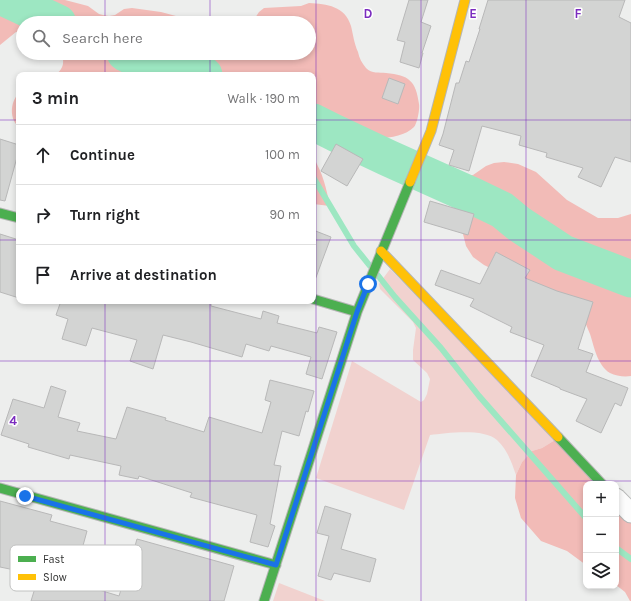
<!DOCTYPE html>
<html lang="en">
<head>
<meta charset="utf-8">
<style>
	:root { --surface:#fff; --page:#f6f6f6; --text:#202124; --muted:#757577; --line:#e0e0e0 }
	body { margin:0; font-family:Karla,sans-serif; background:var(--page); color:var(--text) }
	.controls { position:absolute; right:12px; bottom:12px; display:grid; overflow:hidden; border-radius:8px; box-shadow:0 2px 6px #0003 }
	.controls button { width:36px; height:36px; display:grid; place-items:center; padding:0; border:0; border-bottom:1px solid var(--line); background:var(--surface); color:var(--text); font:20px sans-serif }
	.stop { position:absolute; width:12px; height:12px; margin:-9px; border:3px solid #1a73e8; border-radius:50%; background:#fff }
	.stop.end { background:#1a73e8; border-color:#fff; box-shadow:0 1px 4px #0008 }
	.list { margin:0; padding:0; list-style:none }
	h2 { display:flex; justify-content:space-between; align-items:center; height:52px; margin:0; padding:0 16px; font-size:17px }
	h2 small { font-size:13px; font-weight:400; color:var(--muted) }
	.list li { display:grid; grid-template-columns:26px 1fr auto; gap:12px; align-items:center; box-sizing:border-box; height:60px; padding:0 16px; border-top:1px solid var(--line) }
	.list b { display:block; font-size:15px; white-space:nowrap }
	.list em { font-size:13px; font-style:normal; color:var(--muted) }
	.icon { flex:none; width:22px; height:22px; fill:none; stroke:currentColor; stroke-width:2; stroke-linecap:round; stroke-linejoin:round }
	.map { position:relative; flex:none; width:631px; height:601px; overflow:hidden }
	.search { position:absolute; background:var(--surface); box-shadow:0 2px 6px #0003; left:16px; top:16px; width:300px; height:44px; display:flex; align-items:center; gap:10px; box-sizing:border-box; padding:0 14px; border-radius:22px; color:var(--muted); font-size:15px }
	.panel { position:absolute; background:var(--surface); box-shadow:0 2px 6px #0003; left:16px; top:72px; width:300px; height:232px; border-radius:8px }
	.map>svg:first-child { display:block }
</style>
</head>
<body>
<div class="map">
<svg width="631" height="601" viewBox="0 0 631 601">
	<rect width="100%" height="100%" fill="#edeeed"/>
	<path fill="#f1d2cf" d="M390,269L555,440L542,448L532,451L522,462L516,475C512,463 507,449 497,440C484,428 447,433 430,435L404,510L316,478L352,361L421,402L424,400L427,394L430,379L427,373L413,360V350L416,328L413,322L380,289L379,284Z
		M279,583L325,601H273Z"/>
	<path fill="#f2bbb7" d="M0,0H65L88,6L99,14L103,15L109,16L115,15L124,9L132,8L161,12L202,23H23V31L16,32L0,45Z
		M309,3C327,4 345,6 351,26C353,34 354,43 358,52C359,58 362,63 366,68C372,74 379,72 386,73C409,75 416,81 419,104C420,109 417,124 414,127C400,141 368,140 351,134C342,131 336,123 328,119C323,118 318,117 313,116V75H56C64,67 64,64 62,53H309V23H247L253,21L259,12L264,8L301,6Z
		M19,93V127C9,119 10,102 19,93Z
		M313,157C323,173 326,188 330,206L313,204Z
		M504,162L518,164L536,172L567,200L598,218H618L631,214V376C624,377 616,376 610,373C597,365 594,346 590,334C587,327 584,320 582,313L484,265L473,257L466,246L461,226L453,204L445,194L435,188L431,181L432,173L435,170L462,176L473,175L486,166L494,163Z
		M555,440L599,484H586V565L567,551L541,541L521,518L515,498L516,475L522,462L532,451L542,448Z
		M616,501L631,517V601H630L625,592L616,585Z"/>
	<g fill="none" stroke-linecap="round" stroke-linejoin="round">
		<path stroke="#9de7c2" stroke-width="6" d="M153,67L169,75
			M313,177L354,246L370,266
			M376,273L395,297L441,348L479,396L586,518
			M616,548L631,559"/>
		<path stroke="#9de7c2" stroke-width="37" d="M9,0L58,23
			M125,53L153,67L204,75
			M313,122L335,133L388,158L475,197L502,210L519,224L563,253L631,279"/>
	</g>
	<path fill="#d3d4d3" stroke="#b8b8b8" d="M409,0H428L421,22L431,26L422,53H423L419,68L400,62L405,42L397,40Z
		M488,0H625L619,17L631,23V162L615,157L601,187L578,177L583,168L546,157L547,153L519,145L521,136L482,126L469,171L449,165L454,150L439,145L443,134L456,83H459L466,61L469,62L480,29H479Z
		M389,78L405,84L398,104L382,98Z
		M0,139L19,145V150L5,201L0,200Z
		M336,144L363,159L347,186L321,171Z
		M430,201L474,214L468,235L424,222Z
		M313,230L331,237L315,280H313Z
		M0,234L19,240V298L0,292Z
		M496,252L530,270L525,278L557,291L593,302L578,349L593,354L586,372L628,388L621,406L615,403L601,433L576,421L587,399L560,389V388L531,376L544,345L510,332L512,327L470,306L474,299L435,285L441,270L480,284Z
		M61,301H202L211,303V306L261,319L263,311L279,316L277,323L317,333L319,327L337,332L322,379L306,374L311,357L271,346L269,351L246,344L242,357L191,342L163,335L153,369L130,361L137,340L92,328L86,346L62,339L68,319L56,315Z
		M270,380L314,391L308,412L306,411L299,436L282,431L274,465L281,466L270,524L275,526L268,547L250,542L257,515L190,497L192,493L139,476L138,479L119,475L121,466L70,455L69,459L28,447L29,444L1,435L13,399L44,408L51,386L66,391L58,417L80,423L77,431L116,439L127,407L166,418L165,420L204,432L209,417L262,433L271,402L265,400Z
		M0,501L52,515L50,521L87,531L73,582L119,596L126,574H127L137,539L234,566L224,601H31L39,575L0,567Z
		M325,506L351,514L341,549L376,559L370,582L334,573L331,580L318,576L329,536L317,533Z"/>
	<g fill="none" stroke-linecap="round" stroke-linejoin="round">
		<defs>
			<path id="street" d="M616,498L631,513"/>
			<path id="fast" d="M0,213L19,218
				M313,299L357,312
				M558,437L602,484
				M0,488L276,565
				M264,601L357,312L410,182"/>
			<path id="slow" d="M410,182L431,131L465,0
				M381,251L558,437"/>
		</defs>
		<use href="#street" stroke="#b5b6b5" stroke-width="21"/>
		<use href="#fast" stroke="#b5b6b5" stroke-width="11"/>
		<use href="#slow" stroke="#b5b6b5" stroke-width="11"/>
		<use href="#street" stroke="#fcfcfc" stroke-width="19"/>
		<use href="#fast" stroke="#4caf50" stroke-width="9"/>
		<use href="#slow" stroke="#ffc107" stroke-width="9"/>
	</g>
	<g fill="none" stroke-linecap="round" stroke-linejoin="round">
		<path stroke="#1a73e8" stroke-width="5" d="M25,496L276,565L357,312L368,284"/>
	</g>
	<path fill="none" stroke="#7b2cbf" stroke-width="1" stroke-opacity="0.55" d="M105,0V23M210,0V23M316,0V601M421,0V601M526,0V601M105,53V75M210,53V75M0,120H19M313,120H631M0,240H19M313,240H631M105,301V601M210,301V601M0,361H631M0,481H631"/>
	<rect x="10" y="545" width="132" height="46" rx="6" fill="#fff" stroke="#c1c2c1" stroke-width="1"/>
	<rect x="18" y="556" width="18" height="6" fill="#4caf50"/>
	<rect x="18" y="574" width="18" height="6" fill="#ffc107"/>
	<g font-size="11" fill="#313231">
		<text x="43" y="563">Fast</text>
		<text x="43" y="581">Slow</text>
	</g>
	<g font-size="13" text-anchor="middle" font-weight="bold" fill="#7b2cbf" stroke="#fff" stroke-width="3" stroke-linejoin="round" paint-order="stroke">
		<text x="368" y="18">D</text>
		<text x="473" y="18">E</text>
		<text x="578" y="18">F</text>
		<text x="13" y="425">4</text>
	</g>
</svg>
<div class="controls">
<button>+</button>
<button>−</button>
<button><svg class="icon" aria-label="layers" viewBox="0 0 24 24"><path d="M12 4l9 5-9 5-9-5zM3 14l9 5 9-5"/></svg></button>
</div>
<div class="stop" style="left:368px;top:284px"></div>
<div class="stop end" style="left:25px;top:496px"></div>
<div class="search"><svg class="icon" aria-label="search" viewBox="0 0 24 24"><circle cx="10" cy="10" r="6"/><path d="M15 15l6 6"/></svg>Search here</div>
<section class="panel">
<h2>3 min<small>Walk · 190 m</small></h2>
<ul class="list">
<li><svg class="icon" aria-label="ahead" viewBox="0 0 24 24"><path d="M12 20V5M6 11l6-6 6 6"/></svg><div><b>Continue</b></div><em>100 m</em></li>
<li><svg class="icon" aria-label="right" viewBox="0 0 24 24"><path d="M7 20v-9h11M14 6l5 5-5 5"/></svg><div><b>Turn right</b></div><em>90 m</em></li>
<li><svg class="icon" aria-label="arrive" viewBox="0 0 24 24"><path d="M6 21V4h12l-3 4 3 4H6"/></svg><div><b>Arrive at destination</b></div></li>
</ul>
</section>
</div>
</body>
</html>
